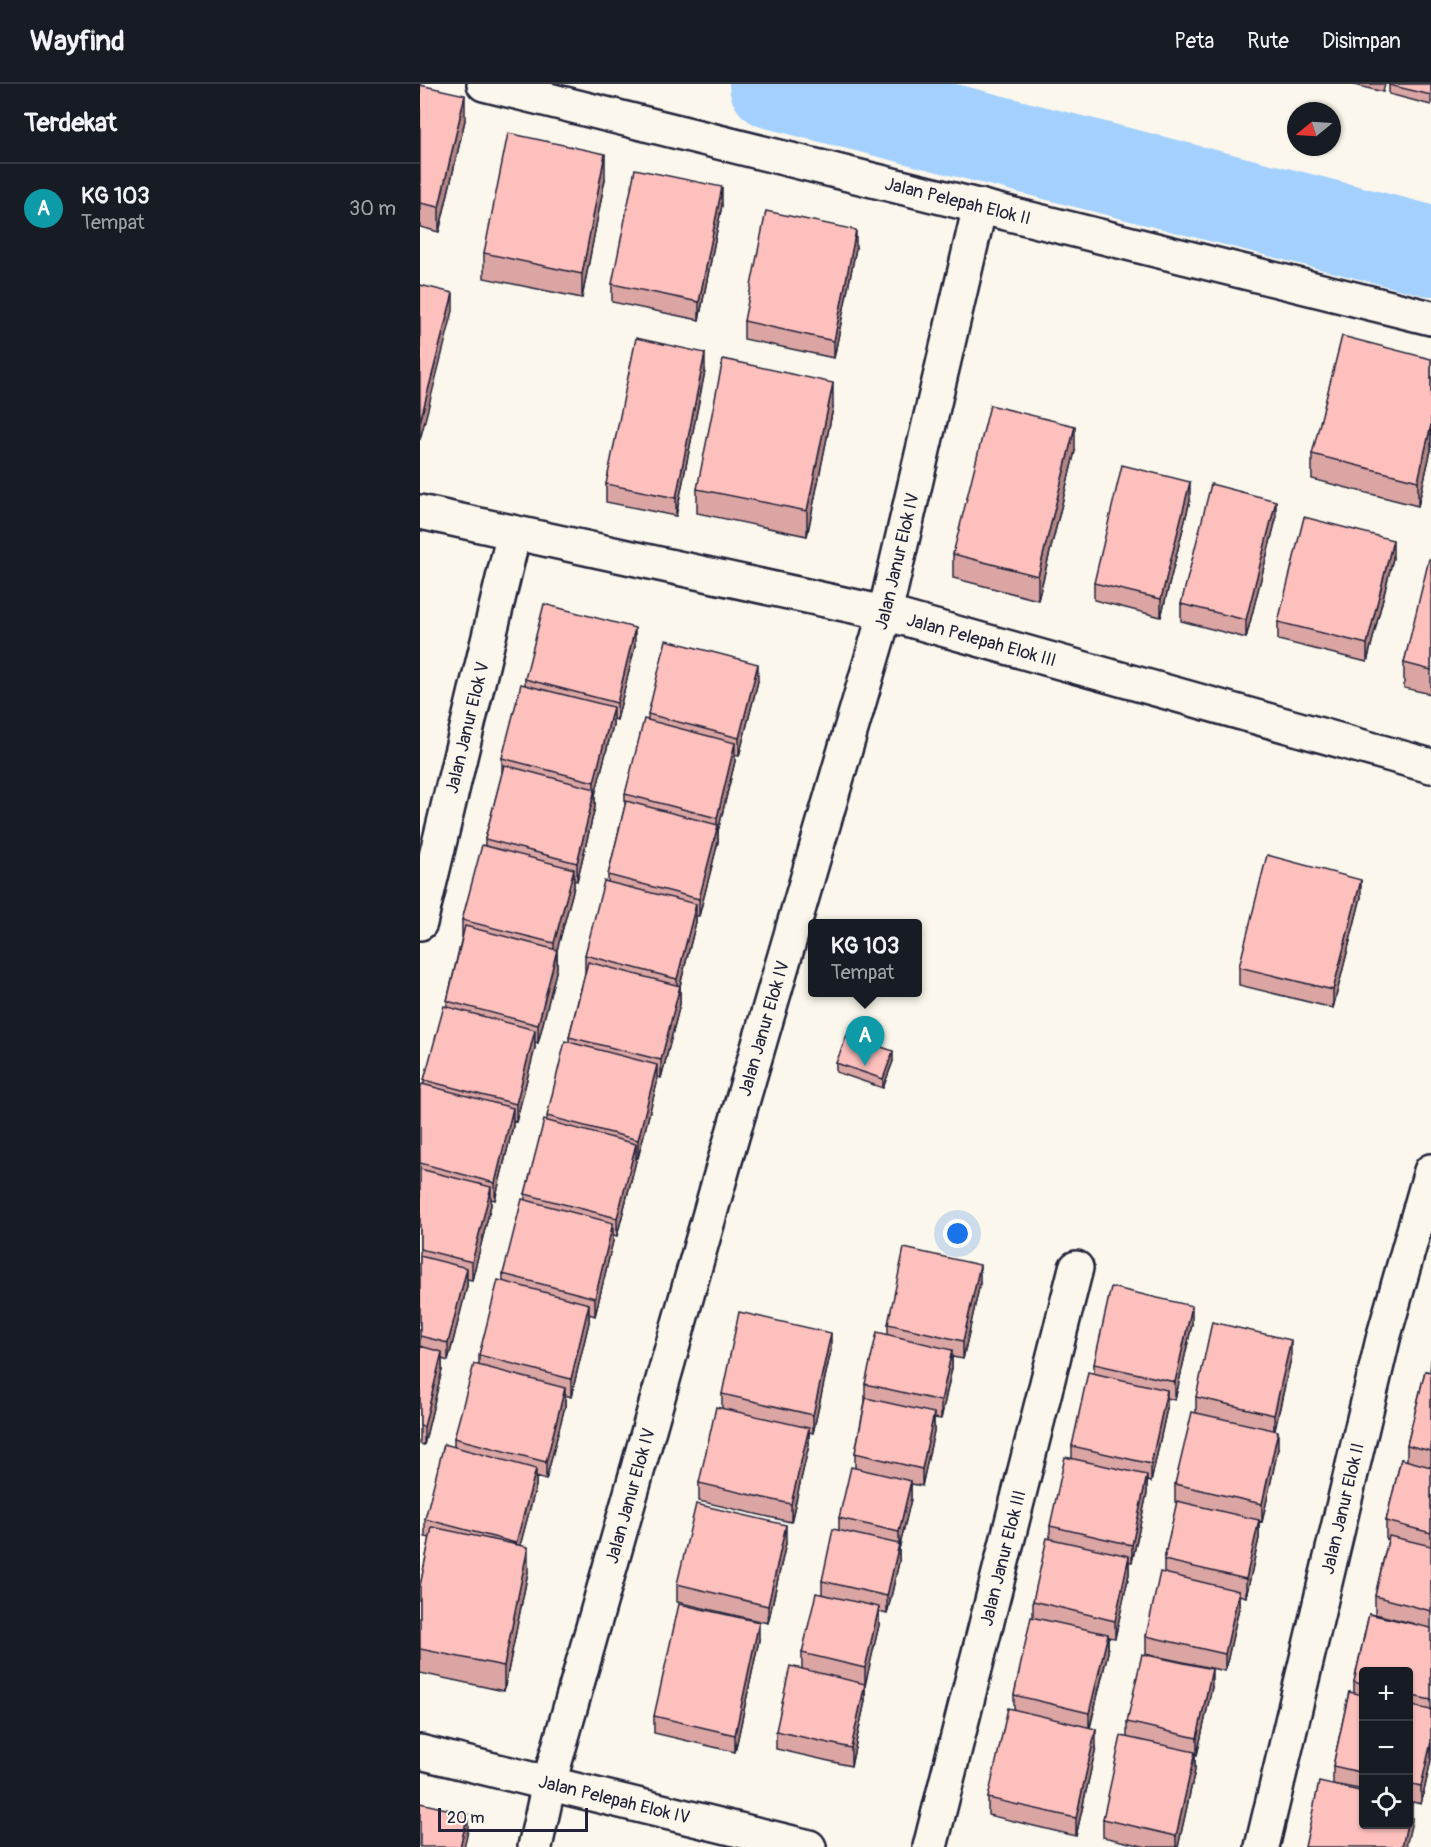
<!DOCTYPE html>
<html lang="id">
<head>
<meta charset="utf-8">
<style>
	:root { --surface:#171b24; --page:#20242c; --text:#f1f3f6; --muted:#9ea1a6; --line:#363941; --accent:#8c9099 }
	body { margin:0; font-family:Pangolin,sans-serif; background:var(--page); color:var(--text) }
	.controls { position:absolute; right:18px; bottom:18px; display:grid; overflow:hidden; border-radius:6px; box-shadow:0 2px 4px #0004 }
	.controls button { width:54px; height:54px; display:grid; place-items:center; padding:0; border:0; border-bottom:2px solid var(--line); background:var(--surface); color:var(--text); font:30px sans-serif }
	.compass { position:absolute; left:867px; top:18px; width:54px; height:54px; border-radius:50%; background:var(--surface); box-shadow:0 2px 4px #0004; rotate:252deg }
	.scale { position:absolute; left:18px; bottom:15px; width:150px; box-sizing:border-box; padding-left:6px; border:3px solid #22223b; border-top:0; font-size:16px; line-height:21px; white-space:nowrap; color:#22223b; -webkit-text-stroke:4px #fbf7ec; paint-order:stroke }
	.you { position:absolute; left:538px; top:1150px; width:21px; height:21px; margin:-15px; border:4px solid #fff; border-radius:50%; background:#1a73e8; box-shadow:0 0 0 9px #1a73e833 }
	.badge { display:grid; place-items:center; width:39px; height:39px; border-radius:50%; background:var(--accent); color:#fff; font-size:20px; font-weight:700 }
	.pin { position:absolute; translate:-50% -50px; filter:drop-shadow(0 2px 3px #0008) }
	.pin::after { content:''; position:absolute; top:32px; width:21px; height:18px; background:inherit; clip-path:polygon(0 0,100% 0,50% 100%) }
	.popup { position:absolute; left:388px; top:835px; width:114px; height:78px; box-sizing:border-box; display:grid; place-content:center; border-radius:6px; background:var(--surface); filter:drop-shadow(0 2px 4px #0005); font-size:20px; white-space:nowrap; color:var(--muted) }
	.popup b { font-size:22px; color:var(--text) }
	.popup::after { content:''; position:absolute; left:50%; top:100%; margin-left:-12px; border:12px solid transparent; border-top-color:var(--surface) }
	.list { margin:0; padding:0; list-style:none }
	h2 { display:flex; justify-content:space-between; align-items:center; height:78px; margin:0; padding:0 24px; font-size:26px }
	h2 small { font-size:20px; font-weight:400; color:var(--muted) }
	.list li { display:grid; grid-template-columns:39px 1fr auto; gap:18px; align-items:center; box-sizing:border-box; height:90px; padding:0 24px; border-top:2px solid var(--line) }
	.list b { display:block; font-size:22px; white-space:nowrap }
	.list p { margin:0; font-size:20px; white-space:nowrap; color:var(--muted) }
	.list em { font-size:20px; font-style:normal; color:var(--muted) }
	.icon { flex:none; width:33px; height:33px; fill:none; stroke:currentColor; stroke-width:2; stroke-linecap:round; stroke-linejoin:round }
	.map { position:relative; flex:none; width:1011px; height:1763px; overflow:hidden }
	header { display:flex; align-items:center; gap:36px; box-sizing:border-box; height:84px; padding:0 30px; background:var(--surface); border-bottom:2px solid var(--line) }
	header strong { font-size:28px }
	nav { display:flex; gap:33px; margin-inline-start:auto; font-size:21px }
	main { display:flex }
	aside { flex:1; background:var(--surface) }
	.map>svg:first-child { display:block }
</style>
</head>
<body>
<header>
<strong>Wayfind</strong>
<nav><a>Peta</a><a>Rute</a><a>Disimpan</a></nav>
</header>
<main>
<aside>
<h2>Terdekat<small></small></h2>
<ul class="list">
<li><span class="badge" style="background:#0f9aa8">A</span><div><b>KG 103</b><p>Tempat</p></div><em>30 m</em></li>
</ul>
</aside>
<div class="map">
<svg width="1011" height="1763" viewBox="0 0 1011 1763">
	<rect width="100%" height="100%" fill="#fbf7ec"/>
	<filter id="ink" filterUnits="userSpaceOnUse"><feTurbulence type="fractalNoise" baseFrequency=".0167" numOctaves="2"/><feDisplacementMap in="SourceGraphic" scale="12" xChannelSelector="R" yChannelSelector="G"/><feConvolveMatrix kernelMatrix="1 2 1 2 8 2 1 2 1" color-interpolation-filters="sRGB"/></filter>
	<g filter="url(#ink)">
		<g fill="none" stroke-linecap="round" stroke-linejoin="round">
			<path stroke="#a3d0fe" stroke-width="90" d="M354,0L1011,167"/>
			<defs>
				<g id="minor">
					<path id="s1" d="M64,0L1011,234"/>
					<path id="s2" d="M0,428L465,529L1011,682"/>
					<path id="s3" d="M0,839L94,449"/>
					<path id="s4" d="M0,1668L389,1763"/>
					<path id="s5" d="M115,1763L129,1699L304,1080L465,529L560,122"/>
					<path id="s6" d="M510,1763L656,1184"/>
					<path id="s7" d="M842,1763L964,1251L1011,1087"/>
				</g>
			</defs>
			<use href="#minor" stroke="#22223b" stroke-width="38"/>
			<use href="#minor" stroke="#fbf7ec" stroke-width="33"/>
		</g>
		<path fill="#daa5a3" stroke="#22223b" stroke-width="1.5" d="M931,0H965L963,8Z
			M969,0H1011V21L969,10Z
			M0,1L45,36L19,148L0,143Z
			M185,95L162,214L64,194V169Z
			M302,121L279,236L192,218V200Z
			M436,164L414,274L324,255V237Z
			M1011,275V366L998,422L892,395V370Z
			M285,287L256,432L186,418V400Z
			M413,324L387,452L277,429V405Z
			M655,367L618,516L533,494V470Z
			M770,416L741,533L674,516V499Z
			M856,435L826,554L761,537V520Z
			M973,474L947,578L858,556V538Z
			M1011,475V610L984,604V579Z
			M215,562L197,636L193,635V641L175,711V723L157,797L154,796V803L137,866V884L118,959L115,958V964L96,1038L93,1037V1042L75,1116L71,1115V1121L52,1196L47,1195V1202L28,1277L22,1275V1286L4,1361L0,1360V1006L4,1000V996L27,923V917L42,853V836L65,762V755L82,690V674L105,601V595Z
			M338,597L319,672L315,671V677L298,747V758L279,832H276V838L260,902V920L241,994L237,993V999L218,1074L216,1073V1077L197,1152L193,1151V1157L175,1232L169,1230V1238L151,1313L145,1311V1322L126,1396L116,1393V1402L100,1461L108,1488L84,1607L0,1589V1502L10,1454L5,1453V1435L34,1363V1354L59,1281V1271L83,1197V1190L105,1116V1110L149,958V953L165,889V871L188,798V791L205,722V710L228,636V630Z
			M941,813L913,924L819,901V883Z
			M473,977L463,1004L416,988V979Z
			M560,1199L543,1275L532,1273V1284L521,1335L514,1334V1347L502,1402L491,1400V1415L479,1465V1478L467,1530L459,1528V1541L445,1600V1617L431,1682L356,1665V1647L382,1585V1569L402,1510V1497L419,1447V1434L435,1384V1369L445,1318V1300L468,1251V1240Z
			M772,1240L755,1316L747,1314V1324L731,1398L727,1397V1409L712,1478H709V1490L695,1554L688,1553V1568L670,1644L676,1663L656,1752L568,1731V1714L594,1626V1611L613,1533V1517L630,1454V1442L652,1374V1362L674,1290V1280Z
			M411,1266L393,1349L389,1348V1361L371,1438L279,1417V1399L302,1324V1310Z
			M871,1274L855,1346L858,1365L842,1438L839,1437V1454L826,1513L819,1511V1524L805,1587L726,1570V1552L744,1489V1476L757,1419L755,1418V1400L776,1329V1313Z
			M1011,1276V1676L1001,1720L988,1717V1587H944V1706L913,1700V1682L929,1608L934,1609V1598L949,1530L995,1540L955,1530V1512L968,1456L966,1455V1437L981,1375L987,1377V1361L1005,1287L1010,1288Z
			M366,1459L348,1539L257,1518V1500Z
			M339,1556L315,1668L234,1649V1632Z
			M792,1603L777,1671H775V1686L758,1763H727L683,1753V1735L707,1653V1638Z"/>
		<path fill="#b18684" stroke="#22223b" stroke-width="1.5" d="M45,11V36L19,148V123Z
			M185,70V95L162,214V190Z
			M302,103V121L279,236V218Z
			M436,146V164L414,274V257Z
			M33,209V227L0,356V338Z
			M285,269V287L256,432V414Z
			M413,299V324L387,452V427Z
			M1011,341V366L998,422V397Z
			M655,342V367L618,516V492Z
			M770,398V416L741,533V515Z
			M856,417V435L826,554V536Z
			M973,456V474L947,578V560Z
			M215,544V562L197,636V619Z
			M338,580V597L319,672V654Z
			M193,623V641L175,711V723L157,797V779L174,710V698Z
			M315,659V677L298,747V758L279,832V815L297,745V734Z
			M154,785V803L134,877V859Z
			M941,796V813L913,924V906Z
			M276,820V838L257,913V895Z
			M137,866V884L118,959V941Z
			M260,902V920L241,994V976Z
			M115,946V964L96,1038V1020Z
			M473,967V977L463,1004V995Z
			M237,981V999L218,1074V1056Z
			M93,1024V1042L75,1116V1099Z
			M216,1060V1077L197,1152V1134Z
			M71,1103V1121L52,1196V1178Z
			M193,1139V1157L175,1232V1214Z
			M560,1181V1199L543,1275V1257Z
			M47,1184V1202L28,1277V1259Z
			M169,1220V1238L151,1313V1295Z
			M772,1222V1240L755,1316V1298Z
			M411,1249V1266L393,1349V1331Z
			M871,1256V1274L854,1349V1331Z
			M532,1266V1284L521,1335V1317Z
			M22,1268V1286L4,1361V1343Z
			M145,1304V1322L126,1396V1378Z
			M747,1306V1324L731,1398V1380Z
			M514,1329V1347L502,1402V1385Z
			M389,1344V1361L371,1438V1420Z
			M858,1347V1365L842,1438V1420Z
			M116,1385V1402L96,1477V1459Z
			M727,1391V1409L712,1478V1461Z
			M491,1397V1415L479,1465V1448Z
			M839,1436V1454L826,1513V1495Z
			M366,1441V1459L348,1539V1522Z
			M479,1460V1478L467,1530V1512Z
			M108,1463V1488L84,1607V1582Z
			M709,1472V1490L695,1554V1537Z
			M819,1507V1524L805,1587V1570Z
			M459,1523V1541L445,1602V1584Z
			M339,1538V1556L315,1668V1651Z
			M688,1550V1568L669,1646V1629Z
			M792,1585V1603L777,1671V1654Z
			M445,1600V1617L431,1682V1664Z
			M676,1645V1663L656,1752V1734Z
			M1011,1658V1676L1001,1720V1702Z
			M775,1668V1686L758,1763H756V1752Z
			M992,1719V1737L986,1763H982L987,1740H988V1733Z
			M48,1730V1747L44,1763H40Z"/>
		<path fill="#fdc0bd" stroke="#22223b" stroke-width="1.5" d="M969,0H1011V11L969,1Z
			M0,1L45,11L19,123L0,119Z
			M88,49L185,70L162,190L64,169Z
			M215,85L302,103L279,218L192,200Z
			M346,127L436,146L414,257L324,237Z
			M0,201L33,209L0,338Z
			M922,252L1011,275V341L998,397L892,370Z
			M216,254L285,269L256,414L186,400Z
			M303,275L413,299L387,427L277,405Z
			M570,321L655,342L618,492L533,470Z
			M702,381L770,398L741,515L674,499Z
			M791,400L856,417L826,536L761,520Z
			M884,433L973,456L947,560L858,538Z
			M1009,475H1011V586L984,579Z
			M124,520L215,544L197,619L105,595Z
			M246,556L338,580L319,654L228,630Z
			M101,600L193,623L174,698L82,674Z
			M224,635L315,659L297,734L205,710Z
			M84,681L175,705L157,779L65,755Z
			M206,717L298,741L279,815L188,791Z
			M62,761L154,785L134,859L42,836Z
			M847,771L941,796L913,906L819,883Z
			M184,797L276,820L257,895L165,871Z
			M45,842L137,866L118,941L27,917Z
			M168,878L260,902L241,976L149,953Z
			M24,922L115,946L96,1020L4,996Z
			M427,951L473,967L463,995L416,979Z
			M145,957L237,981L218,1056L127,1032Z
			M2,1000L93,1024L75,1099L0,1079V1006Z
			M124,1036L216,1060L197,1134L105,1110Z
			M0,1085L71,1103L52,1178L0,1165Z
			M102,1115L193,1139L175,1214L83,1190Z
			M484,1164L560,1181L543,1257L468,1240Z
			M0,1172L47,1184L28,1259L0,1252Z
			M78,1196L169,1220L151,1295L59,1271Z
			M691,1203L772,1222L755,1298L674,1280Z
			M319,1228L411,1249L393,1331L302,1310Z
			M792,1238L871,1256L854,1331L776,1313Z
			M457,1248L532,1266L521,1317L445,1300Z
			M0,1262L22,1268L4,1343L0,1342Z
			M54,1280L145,1304L126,1378L34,1354Z
			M1005,1287L1011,1288V1367L987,1361Z
			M668,1288L747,1306L731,1380L652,1362Z
			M446,1314L514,1329L502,1385L435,1369Z
			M296,1323L389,1344L371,1420L279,1399Z
			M772,1328L858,1347L842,1420L755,1400Z
			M24,1360L116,1385L96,1459L5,1435Z
			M645,1373L727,1391L712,1461L630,1442Z
			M981,1375L1011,1383V1449L966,1437Z
			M431,1383L491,1397L479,1448L419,1434Z
			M757,1417L839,1436L826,1495L744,1476Z
			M276,1420L366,1441L348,1522L257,1500Z
			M12,1443L108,1463L84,1582L0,1565V1502Z
			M413,1445L479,1460L467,1512L402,1497Z
			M969,1452L1011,1462V1527L955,1512Z
			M627,1454L709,1472L695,1537L613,1517Z
			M740,1488L819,1507L805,1570L726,1552Z
			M396,1509L459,1523L445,1584L382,1569Z
			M259,1520L339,1538L315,1651L234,1632Z
			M949,1530L1011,1544V1616L988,1611V1587H944V1601L934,1598Z
			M611,1533L688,1550L669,1629L594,1611Z
			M722,1570L792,1585L777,1654L707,1638Z
			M370,1582L445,1600L431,1664L356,1647Z
			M929,1608L944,1611V1689L913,1682Z
			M988,1621L1011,1626V1658L1001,1702L988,1699Z
			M588,1624L676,1645L656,1734L568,1714Z
			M701,1652L775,1668L756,1752L683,1735Z
			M899,1698L944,1708V1740H987L982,1763H885Z
			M988,1718L992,1719L988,1733Z
			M0,1719L48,1730L40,1763H0Z"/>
	</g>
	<g text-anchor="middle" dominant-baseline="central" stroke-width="5" stroke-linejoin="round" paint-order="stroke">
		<g font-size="18" fill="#22223b" stroke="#fbf7ec">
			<text stroke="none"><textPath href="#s1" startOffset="488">Jalan Pelepah Elok II</textPath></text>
			<text stroke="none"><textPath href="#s5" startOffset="1336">Jalan Janur Elok IV</textPath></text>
			<text stroke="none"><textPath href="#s2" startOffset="576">Jalan Pelepah Elok III</textPath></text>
			<text stroke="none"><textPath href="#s3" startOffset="201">Jalan Janur Elok V</textPath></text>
			<text stroke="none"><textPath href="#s5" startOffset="850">Jalan Janur Elok IV</textPath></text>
			<text stroke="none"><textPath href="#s5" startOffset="364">Jalan Janur Elok IV</textPath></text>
			<text stroke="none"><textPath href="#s7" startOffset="348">Jalan Janur Elok II</textPath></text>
			<text stroke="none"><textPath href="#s6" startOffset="298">Jalan Janur Elok III</textPath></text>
			<text stroke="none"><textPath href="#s4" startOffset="200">Jalan Pelepah Elok IV</textPath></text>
		</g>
	</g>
</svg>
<div class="controls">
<button>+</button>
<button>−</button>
<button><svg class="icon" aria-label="locate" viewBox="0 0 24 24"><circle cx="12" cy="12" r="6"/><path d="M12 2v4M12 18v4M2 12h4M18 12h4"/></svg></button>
</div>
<svg class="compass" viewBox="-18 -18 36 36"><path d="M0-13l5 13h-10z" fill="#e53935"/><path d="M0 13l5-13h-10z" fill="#9ea1a6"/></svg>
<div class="scale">20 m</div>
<div class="you"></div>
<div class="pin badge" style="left:445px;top:982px;background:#0f9aa8">A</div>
<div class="popup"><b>KG 103</b>Tempat</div>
</div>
</main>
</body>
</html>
